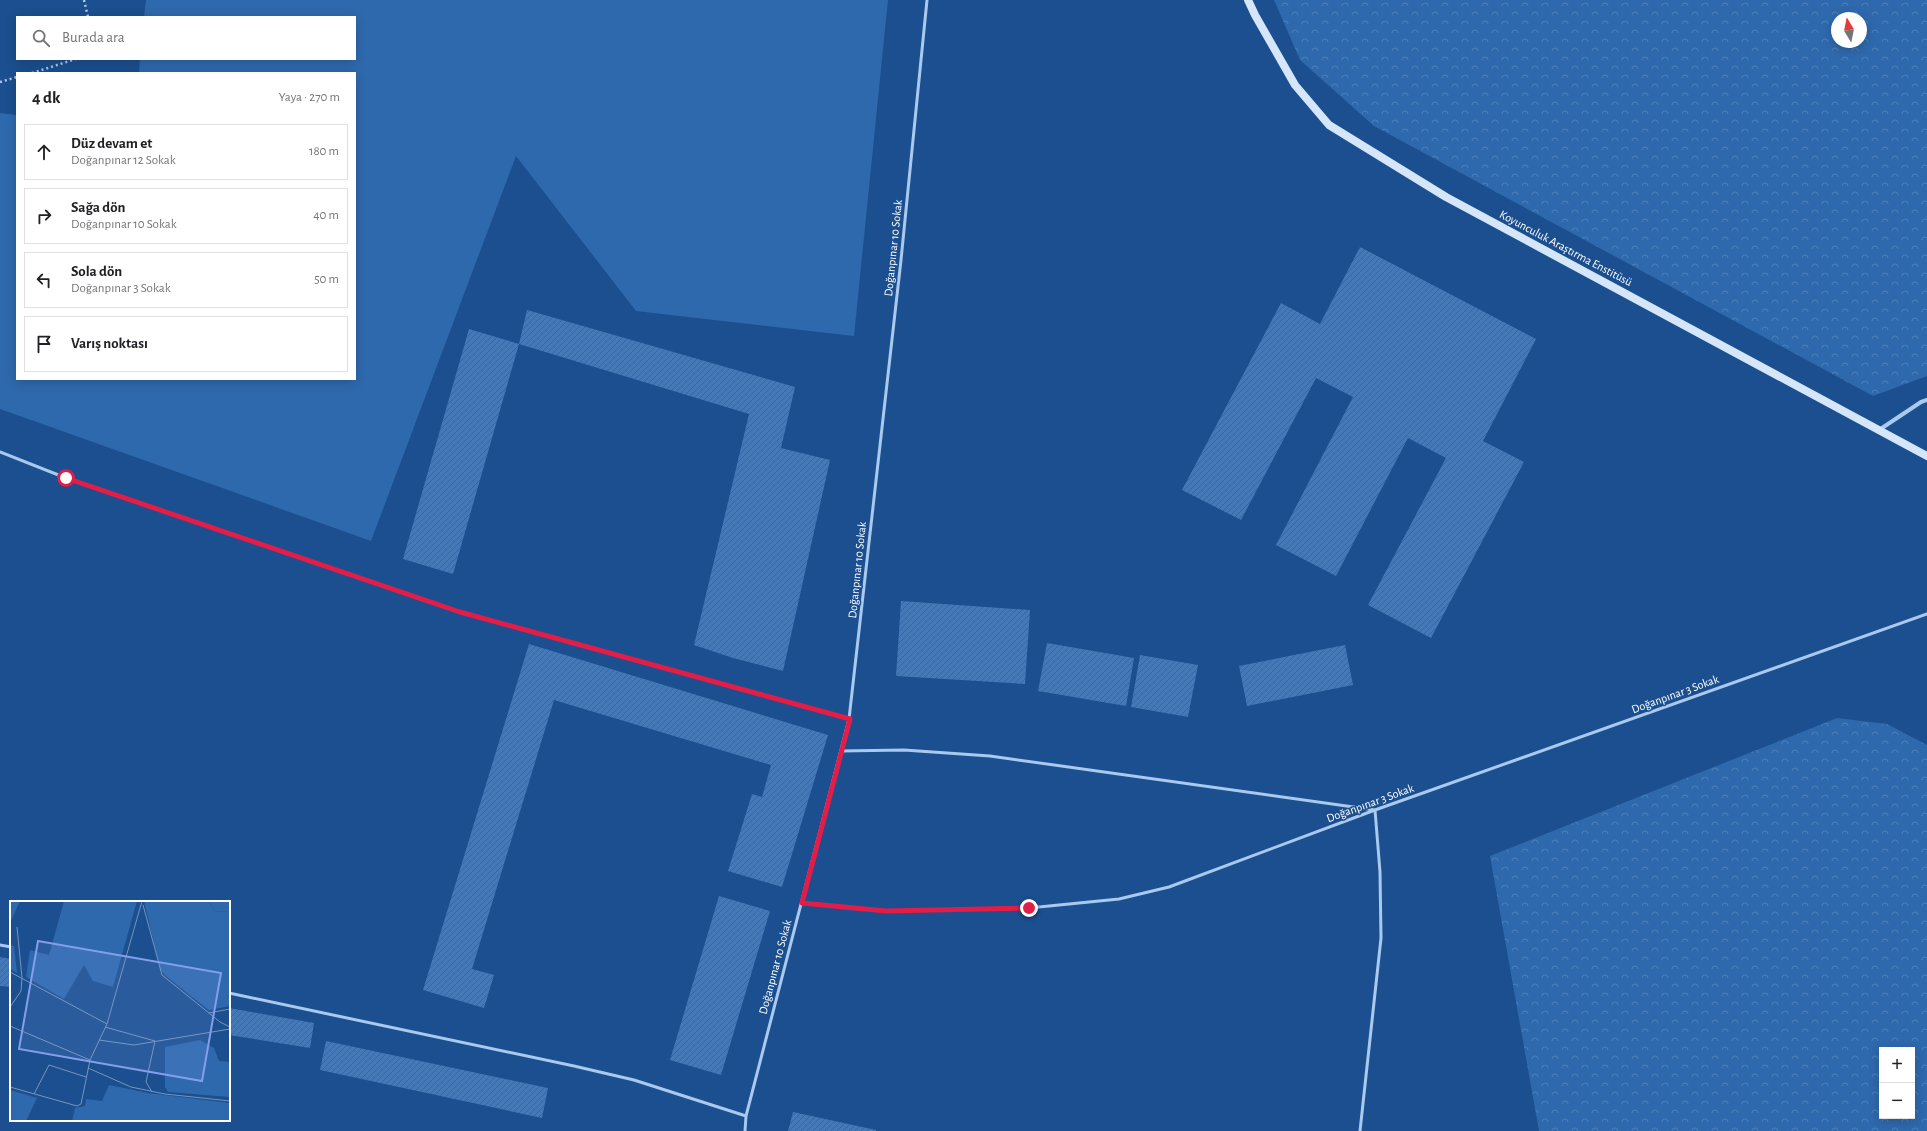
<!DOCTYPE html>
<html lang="tr">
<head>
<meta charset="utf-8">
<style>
	:root { --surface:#fff; --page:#f2f2f2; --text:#202124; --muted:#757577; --line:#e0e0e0 }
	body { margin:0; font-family:"Alegreya Sans",sans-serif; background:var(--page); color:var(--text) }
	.controls { position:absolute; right:12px; bottom:12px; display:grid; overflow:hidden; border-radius:0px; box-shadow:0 2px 10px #0003 }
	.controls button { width:36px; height:36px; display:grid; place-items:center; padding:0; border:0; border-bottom:1px solid var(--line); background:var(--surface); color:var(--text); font:20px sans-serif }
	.compass { position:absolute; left:1831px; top:12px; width:36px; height:36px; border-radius:50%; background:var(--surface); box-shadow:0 2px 10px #0003; rotate:350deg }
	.stop { position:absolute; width:12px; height:12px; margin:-9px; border:3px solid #e11d48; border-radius:50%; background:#fff }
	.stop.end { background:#e11d48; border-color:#fff; box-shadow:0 1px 4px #0008 }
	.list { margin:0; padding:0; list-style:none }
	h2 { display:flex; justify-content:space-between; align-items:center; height:52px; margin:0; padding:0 16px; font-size:17px }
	h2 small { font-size:13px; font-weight:400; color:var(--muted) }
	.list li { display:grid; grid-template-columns:26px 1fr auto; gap:12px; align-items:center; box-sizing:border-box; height:56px; margin:0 8px 8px; padding:0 8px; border:1px solid var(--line); border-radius:0px }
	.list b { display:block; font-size:15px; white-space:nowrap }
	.list p { margin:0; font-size:13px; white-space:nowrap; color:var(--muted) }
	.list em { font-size:13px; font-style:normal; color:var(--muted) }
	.icon { flex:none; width:22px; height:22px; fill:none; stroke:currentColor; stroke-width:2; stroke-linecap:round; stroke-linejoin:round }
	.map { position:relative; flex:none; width:1927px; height:1131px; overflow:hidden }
	.search { position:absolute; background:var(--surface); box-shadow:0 2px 10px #0003; left:16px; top:16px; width:340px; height:44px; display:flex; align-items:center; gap:10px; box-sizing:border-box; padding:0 14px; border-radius:0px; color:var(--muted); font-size:15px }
	.panel { position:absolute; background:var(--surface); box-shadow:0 2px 10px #0003; left:16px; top:72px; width:340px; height:308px; border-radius:0px }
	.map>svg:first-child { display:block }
</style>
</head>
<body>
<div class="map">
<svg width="1927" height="1131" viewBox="0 0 1927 1131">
	<defs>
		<pattern id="forest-crowns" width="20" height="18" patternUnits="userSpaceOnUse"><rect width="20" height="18" fill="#2e69ad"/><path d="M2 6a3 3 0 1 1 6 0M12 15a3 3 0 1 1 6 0" fill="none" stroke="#4d80b9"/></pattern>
		<pattern id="building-hatch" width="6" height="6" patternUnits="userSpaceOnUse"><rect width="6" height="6" fill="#4478b7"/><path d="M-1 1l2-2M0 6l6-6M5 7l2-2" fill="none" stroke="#486282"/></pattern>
	</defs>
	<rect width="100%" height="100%" fill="#1b4f8f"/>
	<path fill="#2e69ad" d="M146,0H888L854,336L636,311L516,156L371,541L0,409V113L17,115V379H355V73H139L140,59H355V17H144Z"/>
	<path fill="url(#forest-crowns)" fill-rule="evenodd" d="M1274,0H1927V376L1873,396L1374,126L1300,60ZM1837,18H1861V42H1837Z
		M1837,718L1887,724L1927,745V1131H1539L1490,856ZM1882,1050H1912V1116H1882Z"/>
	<path fill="url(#building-hatch)" d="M1360,247L1536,339L1483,441L1524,462L1431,638L1368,605L1446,458L1408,438L1336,576L1276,545L1353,397L1316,378L1241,520L1182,490L1281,303L1320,324Z
		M527,310L795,387L781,448L830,460L783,671L733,658L694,645L749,414L519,344Z
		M469,329L519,344L453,574L403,559Z
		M901,601L1030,610L1025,684L896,676Z
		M1047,643L1134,658L1126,706L1038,691Z
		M529,644L828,735L782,887L728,871L752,794L762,797L771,765L554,700L472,969L494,975L484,1008L423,990Z
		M1345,645L1353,685L1247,706L1239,666Z
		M1140,655L1198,665L1188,717L1131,707Z
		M719,896L770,911L721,1075L670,1060Z
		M0,957L11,959V987L0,986Z
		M229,1008L314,1023L310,1048L229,1035Z
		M326,1041L548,1088L542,1118L320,1070Z
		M793,1112L876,1130V1131H788Z"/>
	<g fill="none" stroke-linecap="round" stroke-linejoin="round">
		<path stroke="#a9c9ee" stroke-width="2.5" stroke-dasharray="2 3" stroke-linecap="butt" d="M84,0L88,17
			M32,73L76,59
			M0,82L17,77"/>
		<path stroke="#a9c9ee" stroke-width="3" d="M0,452L66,478L459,612L849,719
			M841,751L904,750L990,756L1375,810L1380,872L1381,938L1360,1131
			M802,903L886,911L1029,908L1119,899L1169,887L1375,810L1927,614
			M0,945L11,947
			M229,993L574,1066L634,1080L746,1116
			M745,1131L746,1116L849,719L901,260L927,0"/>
		<path stroke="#a9c9ee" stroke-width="4" d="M1879,430L1921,402L1927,400"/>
		<path stroke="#d6e6fa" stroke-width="8" d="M1248,0L1255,15L1295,85L1329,125L1446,197L1927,456"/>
	</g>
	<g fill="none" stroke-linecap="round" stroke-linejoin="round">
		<path stroke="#e11d48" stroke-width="5" d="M66,478L460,612L850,719L802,903L886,911L1029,908"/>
	</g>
	<g text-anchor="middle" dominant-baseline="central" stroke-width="3" stroke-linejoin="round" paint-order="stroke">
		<g font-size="12" fill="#fff" stroke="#1b4f8f">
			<text transform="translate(893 248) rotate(-84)">Doğanpınar 10 Sokak</text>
			<text transform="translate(1566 248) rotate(28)">Koyunculuk Araştırma Enstitüsü</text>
			<text transform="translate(857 570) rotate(-84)">Doğanpınar 10 Sokak</text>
			<text transform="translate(1675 694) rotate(-20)">Doğanpınar 3 Sokak</text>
			<text transform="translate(1370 803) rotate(-20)">Doğanpınar 3 Sokak</text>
			<text transform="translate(775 967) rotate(-75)">Doğanpınar 10 Sokak</text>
		</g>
	</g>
	<g transform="translate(10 901)">
		<rect width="220" height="220" fill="#1b4f8f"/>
		<path d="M0,0H10L0,22ZM54,0H127L103,86L83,80L74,64L54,98L16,76L20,49L39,54ZM198,0H220V11L205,10ZM0,44L4,45L7,72L0,68ZM99,184L138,192L220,202V220H62L65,207L75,205L76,198L92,200ZM0,189L27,197L16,220H0Z" fill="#2e69ad"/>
		<path d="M134,0H198L205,10L220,11V105L199,109L156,75L150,68ZM190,139L204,147L209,160L220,161V196L158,191L155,186V146Z" fill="#2e69ad"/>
		<path fill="none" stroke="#7695bc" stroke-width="1" d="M133,4L152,74L210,121L220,126M0,71L97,123M0,106L11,90L12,77L7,26M199,112L220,108M0,125L80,159M95,126L145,140L136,181L142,191M89,139L124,144L220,128M78,167L121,186L155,193L220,200M0,186L67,205L71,203L80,159L97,123L132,0M24,193L39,164L76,176"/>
		<path fill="#839eea" fill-opacity="0.15" stroke="#839eea" stroke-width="2" d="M28,40L211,72L192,180L9,148Z"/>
		<rect width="220" height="220" fill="none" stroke="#fff" stroke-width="2"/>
	</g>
</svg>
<div class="controls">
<button>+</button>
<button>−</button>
</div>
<svg class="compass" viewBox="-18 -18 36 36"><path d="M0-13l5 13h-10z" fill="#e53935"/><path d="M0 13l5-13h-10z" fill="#757577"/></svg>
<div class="stop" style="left:66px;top:478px"></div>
<div class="stop end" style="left:1029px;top:908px"></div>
<div class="search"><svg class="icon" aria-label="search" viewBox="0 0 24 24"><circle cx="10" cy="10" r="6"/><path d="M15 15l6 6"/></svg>Burada ara</div>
<section class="panel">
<h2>4 dk<small>Yaya · 270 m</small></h2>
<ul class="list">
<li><svg class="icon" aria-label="ahead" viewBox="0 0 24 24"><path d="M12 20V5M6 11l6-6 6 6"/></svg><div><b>Düz devam et</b><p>Doğanpınar 12 Sokak</p></div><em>180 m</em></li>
<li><svg class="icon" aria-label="right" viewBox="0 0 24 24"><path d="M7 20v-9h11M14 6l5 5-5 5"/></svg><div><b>Sağa dön</b><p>Doğanpınar 10 Sokak</p></div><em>40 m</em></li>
<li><svg class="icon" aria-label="left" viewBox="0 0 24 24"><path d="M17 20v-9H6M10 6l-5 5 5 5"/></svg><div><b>Sola dön</b><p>Doğanpınar 3 Sokak</p></div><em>50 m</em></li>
<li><svg class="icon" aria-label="arrive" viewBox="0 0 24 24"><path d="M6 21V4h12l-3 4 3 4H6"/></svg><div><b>Varış noktası</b></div></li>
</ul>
</section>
</div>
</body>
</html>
